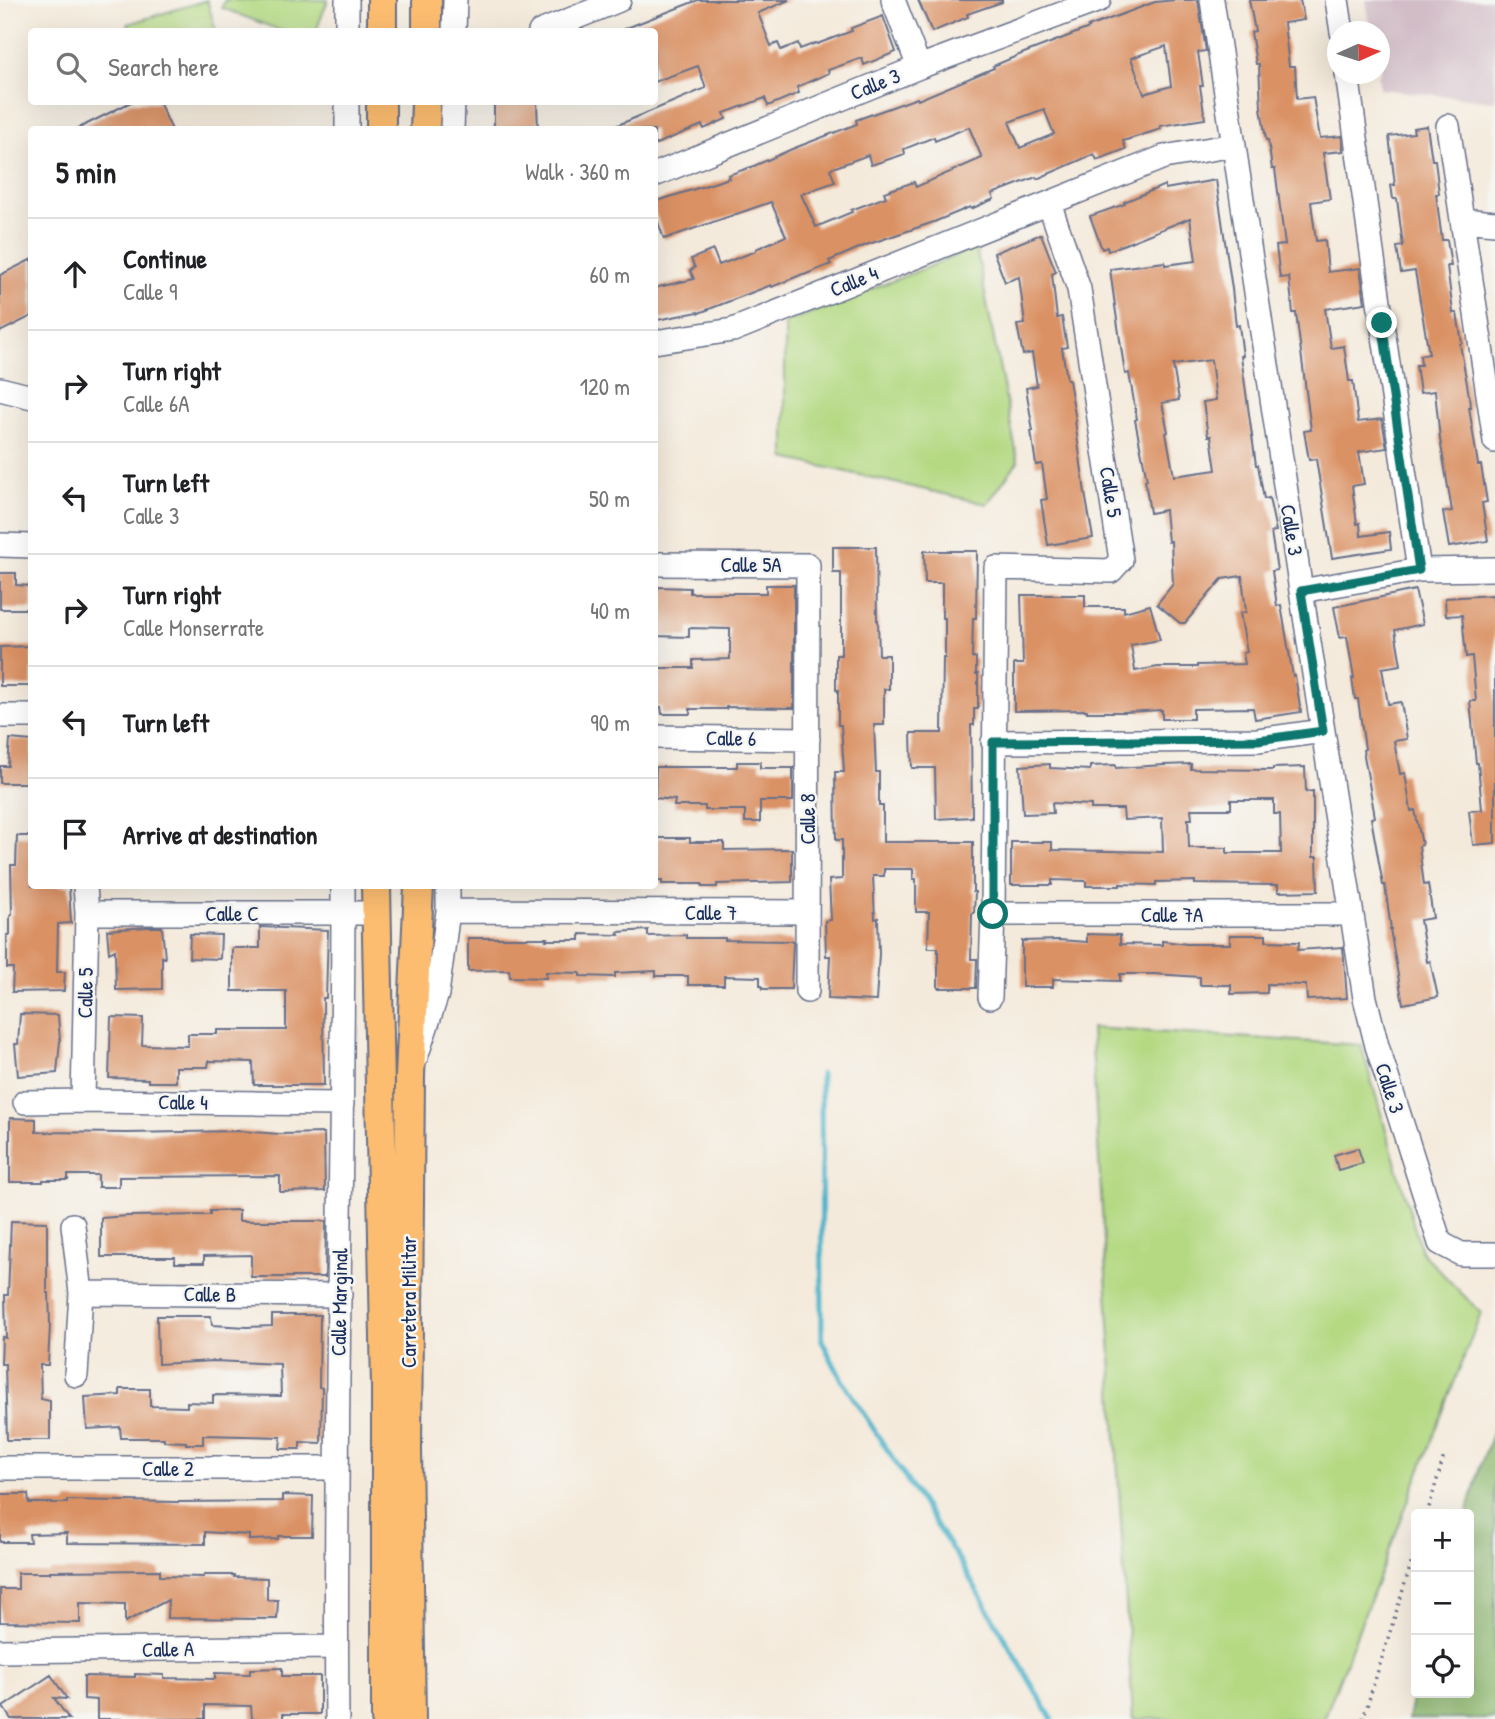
<!DOCTYPE html>
<html lang="en">
<head>
<meta charset="utf-8">
<style>
	:root { --surface:#fff; --page:#f2f2f2; --text:#202124; --muted:#757577; --line:#e0e0e0 }
	body { margin:0; font-family:"Patrick Hand",sans-serif; background:var(--page); color:var(--text) }
	.controls { position:absolute; right:21px; bottom:21px; display:grid; overflow:hidden; border-radius:7px; box-shadow:0 7px 28px #0002 }
	.controls button { width:63px; height:63px; display:grid; place-items:center; padding:0; border:0; border-bottom:2px solid var(--line); background:var(--surface); color:var(--text); font:35px sans-serif }
	.compass { position:absolute; left:1327px; top:21px; width:63px; height:63px; border-radius:50%; background:var(--surface); box-shadow:0 7px 28px #0002; rotate:87deg }
	.stop { position:absolute; width:21px; height:21px; margin:-16px; border:5px solid #0f766e; border-radius:50%; background:#fff }
	.stop.end { background:#0f766e; border-color:#fff; box-shadow:0 2px 7px #0008 }
	.list { margin:0; padding:0; list-style:none }
	h2 { display:flex; justify-content:space-between; align-items:center; height:91px; margin:0; padding:0 28px; font-size:30px }
	h2 small { font-size:23px; font-weight:400; color:var(--muted) }
	.list li { display:grid; grid-template-columns:46px 1fr auto; gap:21px; align-items:center; box-sizing:border-box; height:112px; padding:0 28px; border-top:2px solid var(--line) }
	.list b { display:block; font-size:26px; white-space:nowrap }
	.list p { margin:0; font-size:23px; white-space:nowrap; color:var(--muted) }
	.list em { font-size:23px; font-style:normal; color:var(--muted) }
	.icon { flex:none; width:38px; height:38px; fill:none; stroke:currentColor; stroke-width:2; stroke-linecap:round; stroke-linejoin:round }
	.map { position:relative; flex:none; width:1495px; height:1719px; overflow:hidden }
	.search { position:absolute; background:var(--surface); box-shadow:0 7px 28px #0002; left:28px; top:28px; width:630px; height:77px; display:flex; align-items:center; gap:18px; box-sizing:border-box; padding:0 24px; border-radius:7px; color:var(--muted); font-size:26px }
	.panel { position:absolute; background:var(--surface); box-shadow:0 7px 28px #0002; left:28px; top:126px; width:630px; height:763px; border-radius:7px }
	.map>svg:first-child { display:block }
</style>
</head>
<body>
<div class="map">
<svg width="1495" height="1719" viewBox="0 0 1495 1719">
	<rect width="100%" height="100%" fill="#f6f6f2"/>
	<filter id="ink" filterUnits="userSpaceOnUse"><feTurbulence type="fractalNoise" baseFrequency=".0143" numOctaves="2"/><feDisplacementMap in="SourceGraphic" scale="14" xChannelSelector="R" yChannelSelector="G"/><feConvolveMatrix kernelMatrix="1 2 1 2 8 2 1 2 1" color-interpolation-filters="sRGB"/></filter>
	<filter id="wash" filterUnits="userSpaceOnUse"><feTurbulence type="fractalNoise" baseFrequency=".00686" numOctaves="4" result="noise"/><feDisplacementMap in="SourceGraphic" scale="28" xChannelSelector="R" yChannelSelector="G"/><feGaussianBlur stdDeviation="1.57" result="paint"/><feColorMatrix in="noise" values="0 0 0 0 0 0 0 0 0 0 0 0 0 0 0 0 0 1.4 0 .05"/><feComposite in="paint" operator="in"/></filter>
	<g filter="url(#wash)">
		<rect width="100%" height="100%" fill="#f4eadb"/>
		<path fill="#d2bdc7" d="M1366,0H1495V101L1380,89L1378,74H1380V32L1371,31Z"/>
		<path fill="#b4d982" stroke="#688470" stroke-width="2" d="M207,0L216,31H130L128,24Z
			M225,0H328L316,31H282L222,8Z
			M976,248L1018,461L987,504L785,458V323Z
			M1091,1028L1361,1045L1422,1253L1481,1313L1324,1719H1133Z"/>
		<path fill="#8fb970" stroke="#557467" stroke-width="2" d="M1495,1426V1719H1408L1416,1680V1693H1469V1514H1467L1480,1466Z"/>
		<g fill="none" stroke-linecap="round" stroke-linejoin="round">
			<path stroke="#4cb4ca" stroke-width="5" d="M821,1074L822,1341L843,1382L959,1560L1052,1719"/>
		</g>
		<g id="blocks">
			<path fill="#da9163" fill-rule="evenodd" d="M698,0H789L758,13L771,46L778,43L781,50L798,43L800,49L816,43L817,44L852,31L851,28L883,16L896,52L864,65L862,58L828,70L829,73L797,87L799,93L768,106L765,98L724,113L726,119L704,129L702,125L654,145V130H606L706,88L698,66L654,82V32H624V29Z
				M918,0H1002V2L967,14L968,17L932,32Z
				M1175,0H1198L1206,51L1198,52L1203,86H1200L1205,119L1160,126L1161,129L1123,141L1126,149L1097,160L1094,154L1037,179L1036,177L992,194L994,199L971,209L970,207L934,222L866,245L829,261L831,264L804,275L803,274L772,287L771,285L699,313L698,312L657,320L654,306V288L694,279L690,270L695,268L691,259L713,250L719,265L756,251V249L786,236L771,202L664,239L654,210V202L729,178L728,175L754,166L792,149L857,124L856,120L917,98L918,100L994,68L993,66L1024,53L1089,28L1088,27L1155,2ZM1166,46L1171,86L1144,94L1131,58ZM1044,109L1054,134L1020,148L1009,122ZM969,127L982,158L916,187L914,182L884,192L886,197L851,210L852,212L816,227L801,194L835,182L830,169L868,155L871,165L905,154L904,149L934,137L935,141Z
				M1249,0H1300L1304,20L1284,23L1289,66H1295L1297,99L1313,97L1320,138L1342,136L1343,151L1323,153L1330,199L1311,202L1316,241L1325,240L1328,272L1360,268L1365,303L1325,309L1331,348L1344,346L1349,381H1353L1358,422L1382,419L1387,448L1359,452L1364,484L1352,486L1357,524L1360,523L1361,536L1389,532L1391,549L1332,558L1316,459L1309,460L1304,431L1311,430L1296,313H1293L1289,277L1280,278L1276,246L1285,245L1275,169H1272L1268,140H1266L1261,108L1259,64H1256L1251,32L1255,31Z
				M131,102H159L172,130H75Z
				M494,102H537L538,130H494Z
				M1427,126L1432,160H1435L1439,194H1436L1442,240H1447L1451,266H1447L1453,313H1457L1462,343L1460,344L1471,407H1469L1478,465H1481L1487,502L1482,503L1488,541L1449,547L1443,512L1452,511L1440,439L1435,391L1420,393L1416,365H1421L1420,355L1429,354L1415,271L1401,273L1397,247L1403,246L1397,199H1393L1391,185H1395L1389,136L1414,133L1413,128Z
				M1216,180L1232,289L1236,326L1239,325L1243,356H1241L1256,465H1258L1264,499L1269,498L1276,531L1271,532L1277,570L1272,571L1277,606L1281,605L1293,676H1295L1301,712L1255,719L1253,708L1193,709V719H1162V710L1124,712H1087V710L1014,711V664H1023L1021,595H1085V607H1124V612L1150,605L1160,640L1131,645L1135,671L1158,667H1197V665L1245,664L1243,653L1247,652L1240,613L1246,612L1242,576L1222,579L1185,623H1180L1157,604L1173,584L1171,541L1168,542L1165,510L1150,513L1145,480H1147L1135,420L1137,419L1129,373L1125,374L1115,306L1110,269L1165,262V265L1196,261L1190,218L1108,251L1107,247L1102,249L1090,216L1125,204L1124,202L1165,185V189ZM1211,360L1216,400L1203,402L1208,436H1211L1216,470L1174,476L1166,433L1168,432L1162,403L1179,400L1173,365Z
				M1041,234L1056,272L1052,274L1057,318L1062,317L1067,347L1062,348L1067,380H1069L1076,421H1075L1085,493L1093,538L1048,545L1041,500L1047,499L1042,464L1036,465L1031,431H1033L1026,388L1037,386L1032,353L1023,355L1017,325L1025,324L1019,277L1005,282L994,253Z
				M32,259V316L0,332V275Z
				M833,547H876L877,620H878L879,655H889V689H884V725H874L876,772H879V806H883V842H973V892H975L974,913H972L971,959H977L976,988H938V948H928L929,912H916V879H913V869H884V876H873L875,919L878,918L879,954L876,1001L828,999L830,956H826L825,921L831,920L829,880L842,879V840H836L835,772H844L841,725H838V690H836V655H841V573H833Z
				M924,551H977L976,618H973L972,658H976V674H978V709H974V725H971L972,817L936,819L935,768H912L911,733H942L943,658H945V618H942V583H925Z
				M0,573H16V585L32,586V609H0Z
				M766,585H794V708L726,707V709H690V714H662L661,707H654V668H693V660L730,659V629L689,628V637L654,636V608L658,587L690,588V593H766Z
				M1415,590L1423,624L1395,630L1401,665L1382,668L1388,704L1401,702L1407,739L1394,741L1400,774L1405,773L1411,811L1415,810L1422,845L1419,846L1424,885L1428,884L1433,918L1420,920L1427,962L1430,961L1438,997L1403,1004L1390,929H1391L1385,885H1383L1371,818L1375,817L1363,750L1365,749L1358,699H1355L1352,678H1354L1347,637L1340,638L1334,607Z
				M1493,595L1495,629V843L1473,845L1469,811L1482,810L1478,763H1476L1470,701H1476L1472,656L1466,657L1462,615L1446,616L1445,598Z
				M32,646V686H0V647Z
				M10,739L32,741V783H0V766H8Z
				M737,762H760V768H793V801H760V822H745V810H705V806H674L675,800L655,798L656,767H737Z
				M1050,764V768L1090,770V766L1116,765V768L1164,765L1191,764V769L1273,770V768L1305,767L1306,792L1313,791V857H1317L1318,891L1278,892V885L1195,884V881L1156,882V885L1120,884V886H1086V881L1052,880V885H1011V842H1052V850L1163,852L1162,818L1124,820L1123,809H1091V805L1052,803L1053,813L1023,814L1020,766ZM1231,800H1274V814H1280L1281,853H1227V848H1189L1188,819H1192L1191,809H1231Z
				M17,836H32V886H69L71,923L58,924L57,972H65L64,991L12,992L13,968H7V935H10V916L12,915L11,865H16Z
				M657,838H690V842H724V850L792,849V882L717,884V887H702V884H662V881H656Z
				M147,927H162L165,958L162,957V989L116,990L115,950L109,953L107,930Z
				M260,927L328,930L326,998H323L324,1085H254L253,1062L209,1061L208,1067H176V1082H148V1079L109,1078L111,1017L143,1018L142,1045L188,1046V1034H217V1030H286V991H232V948H260Z
				M648,930V936L686,935V938H725V940L793,941L791,989H763L762,986H760V977L724,976V985H688V976H656V971L615,973V977L580,976V973L546,972V978L510,977L509,970L468,971V938H547L546,940H580V934L619,935L618,932Z
				M190,934L221,935L220,959L189,958Z
				M1087,934L1120,935V944L1162,945V941L1187,944H1230V935H1266V941L1299,942L1298,950L1343,947L1347,998L1307,1000L1306,985L1267,984V993L1231,994V985H1200V977L1154,974H1120V981L1053,979V987H1022V941L1059,940L1087,942Z
				M20,1014L58,1015L60,1041L57,1073L18,1076L15,1044H18Z
				M10,1118L36,1119V1132L127,1133L238,1131L280,1134L324,1133L325,1191L280,1192V1176L119,1177V1187H98V1175H68V1180H43V1182H10Z
				M1358,1148L1363,1163L1338,1170L1334,1155Z
				M239,1210V1221H326L325,1277H251V1255L204,1256V1263H175V1257H101V1218L128,1216L210,1215V1211Z
				M11,1221L47,1222V1293H49L50,1324L48,1365H40L41,1399L50,1401V1440H7L5,1364H1L2,1337L6,1338L5,1295H8Z
				M272,1315H320L319,1387L322,1388L321,1443L300,1442V1449H280L281,1437L203,1435V1444H186V1442L164,1441V1438H121L120,1427L87,1429L85,1397L120,1395V1389H150V1406L187,1407V1402L213,1403V1395L281,1396L280,1364L214,1361L158,1364L157,1316H211L212,1325L247,1327L272,1326Z
				M0,1494H28L29,1503H67V1500L177,1502L282,1501V1495L313,1496L312,1536H278V1539L249,1540V1535L205,1532V1544L67,1543V1533L29,1534L30,1542H0Z
				M160,1570V1576L204,1577V1575H234V1577L267,1578V1600H278L277,1619L167,1618L168,1600L125,1622V1604L80,1603V1623L0,1622V1589H18V1573H50V1571Z
				M282,1668V1676H320V1714H283V1719H252L251,1706L205,1705V1719H97V1700L84,1699V1676L135,1677V1674L164,1675V1678L215,1679V1673L250,1674V1669Z
				M51,1675L67,1699L54,1698L69,1719H11L3,1707Z"/>
		</g>
	</g>
	<g filter="url(#ink)">
		<use href="#blocks" fill-opacity="0" stroke="#67708a" stroke-width="2"/>
		<g fill="none" stroke-linecap="round" stroke-linejoin="round">
			<defs>
				<path id="minor" d="M893,0L919,67
					M1212,0L1301,591L1365,998L1377,1046L1440,1243L1461,1254H1495
					M1337,0L1342,32
					M347,32V0
					M454,32L455,0
					M540,32L619,0
					M1347,74L1382,323L1419,570
					M1448,126L1495,441
					M347,130V102
					M452,130L453,102
					M654,175L919,67L1099,0
					M1462,220L1495,223
					M654,342L733,330L1164,157L1234,145
					M0,389L32,397
					M0,545L32,546
					M654,564L808,565L807,991
					M1301,591L1419,570L1495,569
					M0,716H32
					M654,737L808,739
					M993,742L1258,740L1323,731
					M448,911L807,912
					M87,913H376
					M993,914H1351
					M990,997L993,914L996,568L1111,571L1121,560L1079,289L1049,203
					M416,1057L437,994L448,911V886
					M83,1101L87,913L85,886
					M25,1102L83,1101L342,1104
					M73,1225L81,1293L76,1375
					M81,1293L340,1295
					M0,1468H336
					M0,1651L336,1647
					M337,1719C334,1441 343,1163 343,886"/>
				<path id="major" d="M382,32V0
					M427,32V0
					M381,130V102
					M425,130L426,102
					M376,886L386,1388V1719
					M411,1719L407,1449L410,1076L419,886"/>
			</defs>
			<use href="#minor" stroke="#67708a" stroke-width="26"/>
			<use href="#major" stroke="#67708a" stroke-width="32"/>
			<path stroke="#67708a" stroke-width="3.5" stroke-dasharray="2 5" stroke-linecap="butt" d="M1427,1514L1444,1456
				M1363,1719L1416,1548"/>
			<use href="#minor" stroke="#fff" stroke-width="23"/>
			<use href="#major" stroke="#fcbd6f" stroke-width="28"/>
		</g>
	</g>
	<g fill="none" stroke-linecap="round" stroke-linejoin="round" filter="url(#ink)">
		<path stroke="#0f766e" stroke-width="9" d="M993,914V742L1258,740L1323,731L1301,591L1419,570L1382,323"/>
	</g>
	<g text-anchor="middle" dominant-baseline="central" stroke-width="5" stroke-linejoin="round" paint-order="stroke">
		<g font-size="21" fill="#1b2f5e" stroke="#f6f6f2">
			<text transform="translate(875 84) rotate(-22)">Calle 3</text>
			<text transform="translate(854 281) rotate(-22)">Calle 4</text>
			<text transform="translate(1111 492) rotate(81)">Calle 5</text>
			<text transform="translate(1292 530) rotate(81)">Calle 3</text>
			<text x="751" y="564">Calle 5A</text>
			<text transform="translate(731 738) rotate(1)">Calle 6</text>
			<text transform="translate(807 819) rotate(-90)">Calle 8</text>
			<text x="711" y="912">Calle 7</text>
			<text x="232" y="913">Calle C</text>
			<text x="1172" y="914">Calle 7A</text>
			<text transform="translate(85 993) rotate(-89)">Calle 5</text>
			<text transform="translate(1390 1088) rotate(72)">Calle 3</text>
			<text transform="translate(183 1102) rotate(1)">Calle 4</text>
			<text transform="translate(210 1294) rotate(1)">Calle B</text>
			<text transform="translate(339 1302) rotate(-89)">Calle Marginal</text>
			<text transform="translate(408 1302) rotate(-90)">Carretera Militar</text>
			<text x="168" y="1468">Calle 2</text>
			<text transform="translate(168 1649) rotate(-1)">Calle A</text>
		</g>
	</g>
</svg>
<div class="controls">
<button>+</button>
<button>−</button>
<button><svg class="icon" aria-label="locate" viewBox="0 0 24 24"><circle cx="12" cy="12" r="6"/><path d="M12 2v4M12 18v4M2 12h4M18 12h4"/></svg></button>
</div>
<svg class="compass" viewBox="-18 -18 36 36"><path d="M0-13l5 13h-10z" fill="#e53935"/><path d="M0 13l5-13h-10z" fill="#757577"/></svg>
<div class="stop" style="left:993px;top:914px"></div>
<div class="stop end" style="left:1382px;top:323px"></div>
<div class="search"><svg class="icon" aria-label="search" viewBox="0 0 24 24"><circle cx="10" cy="10" r="6"/><path d="M15 15l6 6"/></svg>Search here</div>
<section class="panel">
<h2>5 min<small>Walk · 360 m</small></h2>
<ul class="list">
<li><svg class="icon" aria-label="ahead" viewBox="0 0 24 24"><path d="M12 20V5M6 11l6-6 6 6"/></svg><div><b>Continue</b><p>Calle 9</p></div><em>60 m</em></li>
<li><svg class="icon" aria-label="right" viewBox="0 0 24 24"><path d="M7 20v-9h11M14 6l5 5-5 5"/></svg><div><b>Turn right</b><p>Calle 6A</p></div><em>120 m</em></li>
<li><svg class="icon" aria-label="left" viewBox="0 0 24 24"><path d="M17 20v-9H6M10 6l-5 5 5 5"/></svg><div><b>Turn left</b><p>Calle 3</p></div><em>50 m</em></li>
<li><svg class="icon" aria-label="right" viewBox="0 0 24 24"><path d="M7 20v-9h11M14 6l5 5-5 5"/></svg><div><b>Turn right</b><p>Calle Monserrate</p></div><em>40 m</em></li>
<li><svg class="icon" aria-label="left" viewBox="0 0 24 24"><path d="M17 20v-9H6M10 6l-5 5 5 5"/></svg><div><b>Turn left</b></div><em>90 m</em></li>
<li><svg class="icon" aria-label="arrive" viewBox="0 0 24 24"><path d="M6 21V4h12l-3 4 3 4H6"/></svg><div><b>Arrive at destination</b></div></li>
</ul>
</section>
</div>
</body>
</html>
